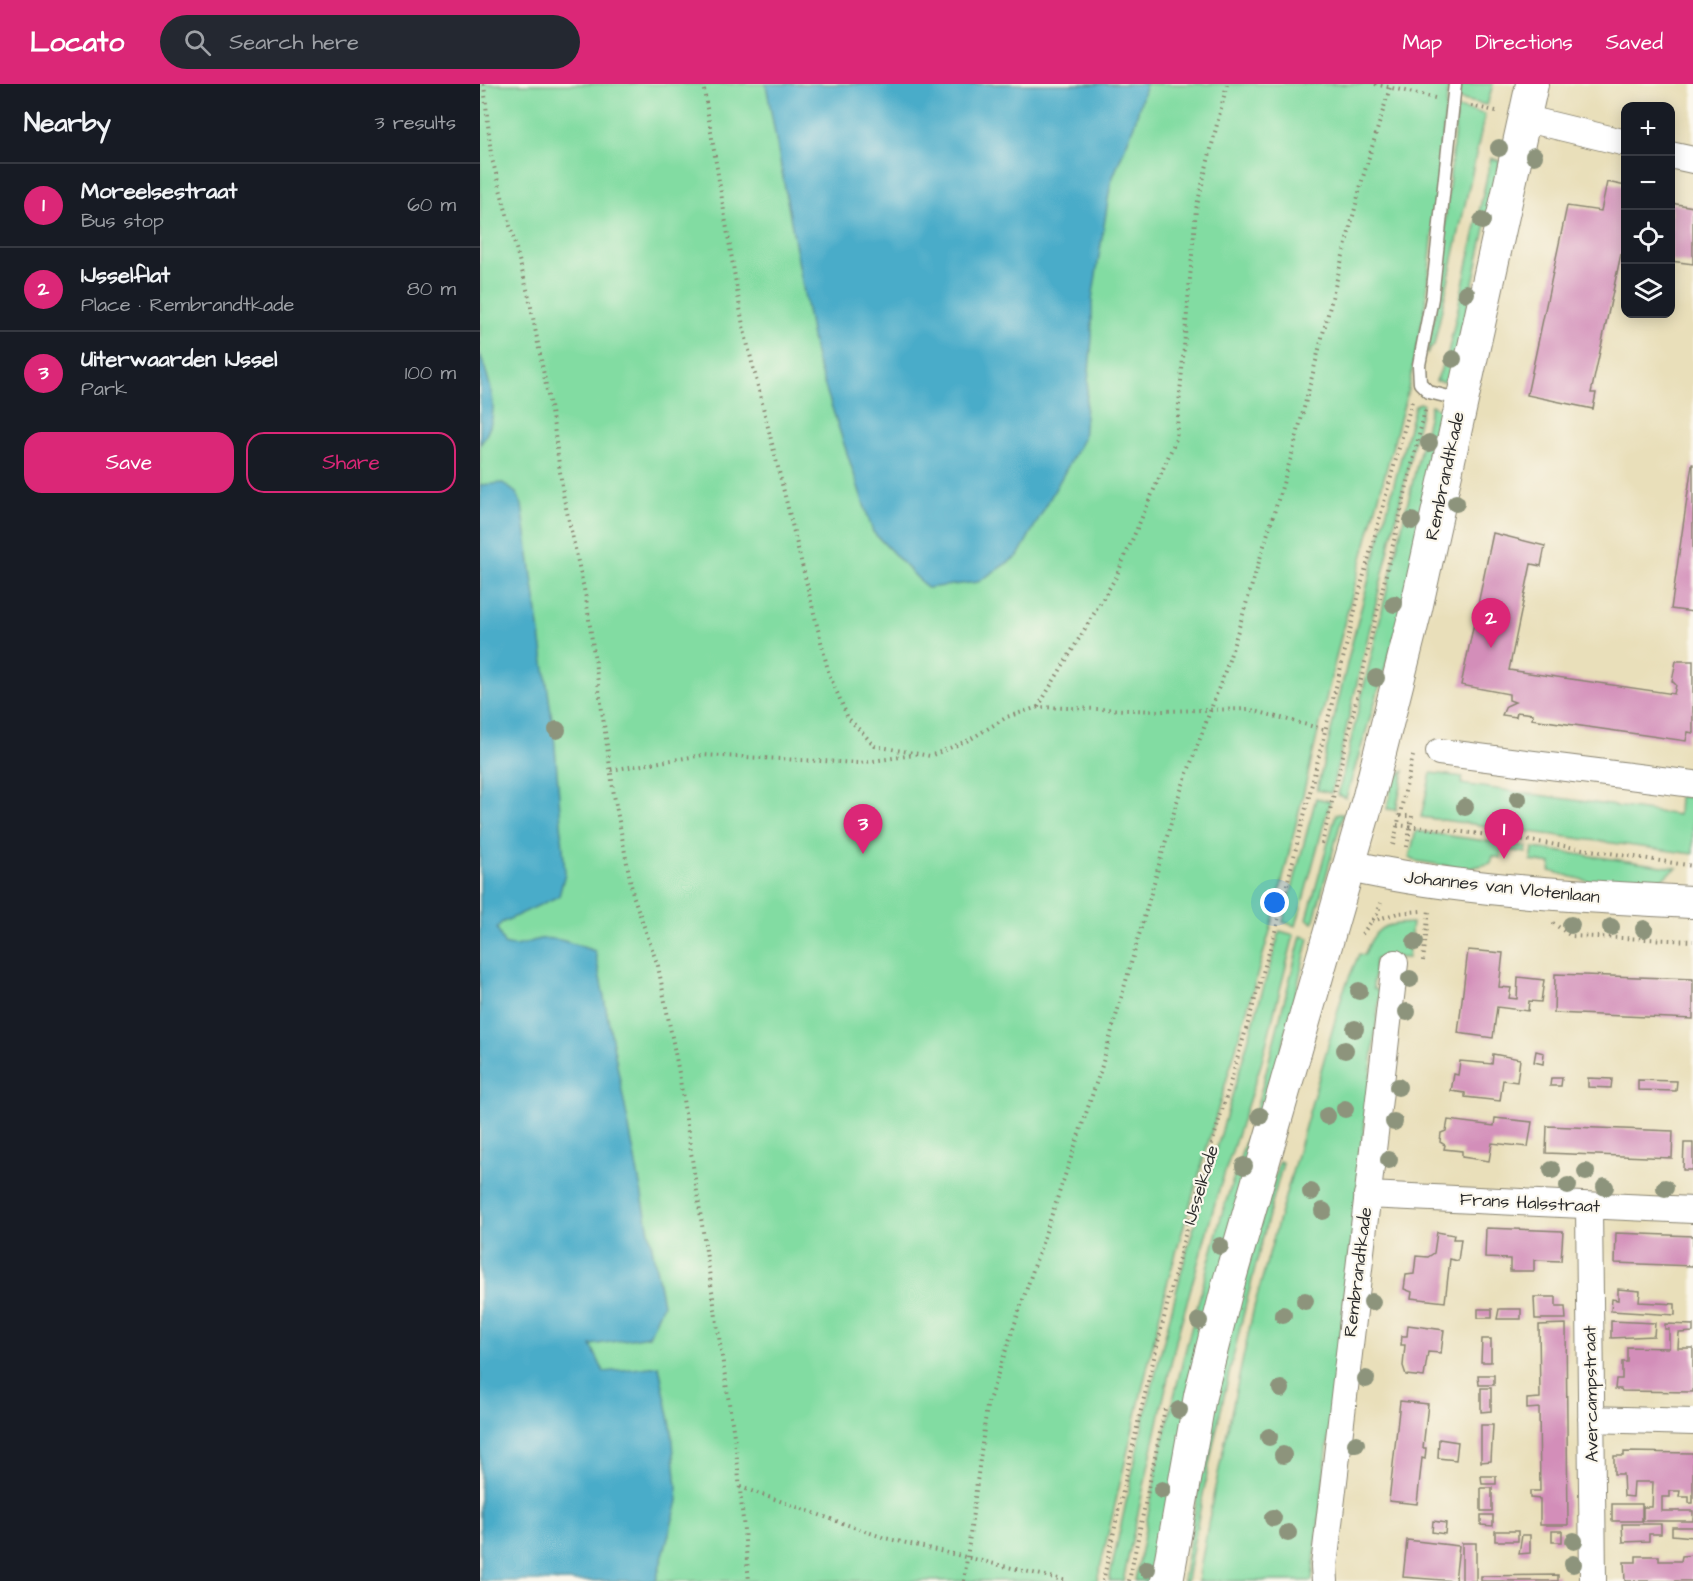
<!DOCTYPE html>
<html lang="en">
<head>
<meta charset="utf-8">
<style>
	:root { --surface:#171b24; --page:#242831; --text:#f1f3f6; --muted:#9ea1a6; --line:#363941; --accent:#db2777 }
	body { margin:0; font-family:"Architects Daughter",sans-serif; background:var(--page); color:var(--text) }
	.controls { position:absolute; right:18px; top:18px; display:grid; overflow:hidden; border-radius:12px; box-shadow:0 3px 15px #0003 }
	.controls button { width:54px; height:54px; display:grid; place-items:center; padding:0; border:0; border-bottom:2px solid var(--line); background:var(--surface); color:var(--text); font:30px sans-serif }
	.you { position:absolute; left:795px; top:819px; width:21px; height:21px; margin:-15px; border:4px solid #fff; border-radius:50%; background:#1a73e8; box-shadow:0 0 0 9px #1a73e833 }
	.badge { display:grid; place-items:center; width:39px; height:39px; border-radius:50%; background:var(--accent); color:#fff; font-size:20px; font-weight:700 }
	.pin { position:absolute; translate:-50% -50px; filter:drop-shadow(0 2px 3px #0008) }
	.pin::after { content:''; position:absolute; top:32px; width:21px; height:18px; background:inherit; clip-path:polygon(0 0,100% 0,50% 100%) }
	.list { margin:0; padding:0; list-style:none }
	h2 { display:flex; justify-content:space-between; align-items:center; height:78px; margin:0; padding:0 24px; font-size:26px }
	h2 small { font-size:20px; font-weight:400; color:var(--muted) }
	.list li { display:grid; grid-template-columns:39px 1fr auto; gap:18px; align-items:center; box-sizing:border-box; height:84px; padding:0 24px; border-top:2px solid var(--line) }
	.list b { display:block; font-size:22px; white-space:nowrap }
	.list p { margin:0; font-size:20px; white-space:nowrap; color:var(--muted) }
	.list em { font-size:20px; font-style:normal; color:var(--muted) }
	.actions { display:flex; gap:12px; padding:18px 24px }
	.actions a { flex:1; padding:14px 0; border:2px solid var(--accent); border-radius:18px; text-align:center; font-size:21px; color:var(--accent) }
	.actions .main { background:var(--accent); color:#fff }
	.icon { flex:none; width:33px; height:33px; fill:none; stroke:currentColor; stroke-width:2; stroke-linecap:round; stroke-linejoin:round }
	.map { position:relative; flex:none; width:1213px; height:1497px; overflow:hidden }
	header { display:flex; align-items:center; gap:36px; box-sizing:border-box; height:84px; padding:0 30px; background:var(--accent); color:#fff }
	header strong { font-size:28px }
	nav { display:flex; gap:33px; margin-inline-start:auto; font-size:21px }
	.search { width:420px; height:54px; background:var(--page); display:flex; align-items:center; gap:15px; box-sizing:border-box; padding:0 21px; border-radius:33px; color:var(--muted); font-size:22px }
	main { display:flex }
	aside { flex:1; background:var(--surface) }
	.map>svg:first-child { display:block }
</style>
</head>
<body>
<header>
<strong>Locato</strong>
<div class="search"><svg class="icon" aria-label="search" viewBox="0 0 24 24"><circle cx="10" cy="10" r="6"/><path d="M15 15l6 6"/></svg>Search here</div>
<nav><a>Map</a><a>Directions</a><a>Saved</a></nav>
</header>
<main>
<aside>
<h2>Nearby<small>3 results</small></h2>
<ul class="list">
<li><span class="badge">1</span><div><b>Moreelsestraat</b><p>Bus stop</p></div><em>60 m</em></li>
<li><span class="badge">2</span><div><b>IJsselflat</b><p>Place · Rembrandtkade</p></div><em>80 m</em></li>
<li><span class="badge">3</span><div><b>Uiterwaarden IJssel</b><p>Park</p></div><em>100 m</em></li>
</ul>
<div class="actions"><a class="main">Save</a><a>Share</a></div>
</aside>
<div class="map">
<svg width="1213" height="1497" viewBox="0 0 1213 1497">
	<rect width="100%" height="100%" fill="#fbf7ec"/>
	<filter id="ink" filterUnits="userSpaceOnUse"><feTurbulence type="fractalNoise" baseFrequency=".0167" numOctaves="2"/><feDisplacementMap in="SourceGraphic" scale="12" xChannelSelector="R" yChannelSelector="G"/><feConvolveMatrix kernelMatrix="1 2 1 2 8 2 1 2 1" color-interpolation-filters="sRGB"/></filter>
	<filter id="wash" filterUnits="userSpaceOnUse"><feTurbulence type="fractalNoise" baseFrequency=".008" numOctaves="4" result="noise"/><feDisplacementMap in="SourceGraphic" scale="24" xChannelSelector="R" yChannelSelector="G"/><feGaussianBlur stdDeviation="1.35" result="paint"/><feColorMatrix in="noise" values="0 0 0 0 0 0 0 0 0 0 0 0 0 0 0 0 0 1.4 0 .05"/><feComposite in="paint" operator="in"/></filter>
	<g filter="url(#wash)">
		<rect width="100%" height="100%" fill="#e9dfba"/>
		<path fill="#82dca2" stroke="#568466" stroke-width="1.5" d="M0,0H971L968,3L945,224L928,306L864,540L792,840L687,1200L617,1497H157L18,851L0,747Z
			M981,0H1013L1007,21L978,15Z
			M977,24L1005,30L954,261L947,269L956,227Z
			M1011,74L1020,77L972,293L963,298L956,297L968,269Z
			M940,319L943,320L851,709L837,706L873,555L935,321Z
			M951,321L959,325L963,334L928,508L866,714L858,711Z
			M924,687L916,726L907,725L913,695Z
			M951,689L983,693L981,700L1198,731L1199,712L1213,714V770L941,733Z
			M836,714L850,717L816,842L803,838Z
			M856,730H863L833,839L827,835Z
			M936,747L1047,763L1046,769L1022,765L1021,774L1013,772L1011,779L986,785L936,777L929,774Z
			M1053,764L1197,784L1177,798L1154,797L1144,807L1070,787L1071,780L1051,777Z
			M932,839L928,874L901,873L895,876L893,904L900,908L832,1497H718L733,1413L774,1223L863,908L879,870L884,871C897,842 900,841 932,839Z
			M800,847L814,851L781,980L737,1112L697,1253L643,1497H629L664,1334L706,1170Z
			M821,852L829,854L675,1484L671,1497H655L680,1369L708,1256L741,1133L779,1015Z
			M799,1077L803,1079C765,1217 731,1355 707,1497H703L732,1322L756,1225Z"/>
		<path fill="#49acc9" stroke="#3a6c7a" stroke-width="1.5" d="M286,0H666L654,41L631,98L612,216V254L603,355L538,472L498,498L447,504L393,448L336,275Z
			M0,269C11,303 23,330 0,361Z
			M23,399L36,409L42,421L74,650L85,789L79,812L21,839L17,844L24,860C38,865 46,858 60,855C78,852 98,862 115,867L183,1220L169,1252L111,1261L124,1288L179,1282L192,1347L198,1417L176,1497H0V401Z"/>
		<g id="blocks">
			<path fill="#d38eb9" d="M1127,98L1146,102V170H1141L1111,309H1116L1113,325L1047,311L1087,122L1121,127Z
				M1191,119L1213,123V180L1191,177Z
				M1212,380H1213V528L1191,525Z
				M1013,449L1065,462L1061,482L1051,480L1029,586L1194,610L1196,601L1192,597L1196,577H1213V649L1208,648L1206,657L1052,635L1053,630L1037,628L1036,633L1022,631L1026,622L1035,618L1029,616V610L981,601Z
				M988,866L1023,869L1019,903L1031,904L1029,914L1037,915L1038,893L1064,896L1061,918L1049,917L1048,927L1017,923L1013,954L978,949Z
				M1075,890L1213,895V935L1074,929Z
				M1056,967L1064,969L1063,980L1054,978Z
				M1013,970L1040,975L1037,998L1023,996L1020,1017L985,1013V1009L971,1007L974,990L978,991L980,977L1012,980Z
				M1071,994H1082L1081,1002H1070Z
				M1108,994L1132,995L1131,1004L1108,1003Z
				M1158,996L1197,997L1196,1007L1158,1006Z
				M1015,1034L1052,1038L1048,1063L1012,1059L1009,1077L982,1073V1067L964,1065L965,1061L960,1058L961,1049L966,1047L968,1036L1014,1042Z
				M1067,1042L1193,1047L1192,1074L1066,1069Z
				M1204,1059H1213V1086H1203Z
				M1006,1144L1083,1147L1081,1177L1054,1176V1187H1030V1175L1005,1174Z
				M957,1148L974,1151L973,1155H981L978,1177L970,1175L965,1218L931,1214L932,1208L924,1205L926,1191L934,1190L936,1172L948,1173L954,1169Z
				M1136,1149L1213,1152V1182L1135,1179Z
				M1138,1205L1160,1207L1159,1218L1195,1220V1231L1131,1227L1132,1215L1138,1216Z
				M1054,1213H1076V1223H1085L1086,1235H1055Z
				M998,1225H1012V1234H998Z
				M1019,1225H1041V1235H1017Z
				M1131,1237L1175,1239L1174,1252L1131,1254Z
				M1086,1240L1088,1441H1060V1415L1050,1414V1407H1060L1059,1324L1047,1325V1315L1060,1314L1059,1241Z
				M1185,1240L1213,1241V1248L1199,1249L1198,1264H1213V1308L1142,1307L1141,1305H1135L1136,1295H1142V1278H1147V1263L1189,1264V1245H1185Z
				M928,1241L964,1246L961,1269L948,1268L944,1293L926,1291L923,1282L925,1261H921L922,1252H927Z
				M1002,1255H1011V1278H1001Z
				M998,1291H1014V1301H999Z
				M1001,1304H1011V1327L1001,1328Z
				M920,1317L948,1320L943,1364H946L945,1375L942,1374L937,1420L909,1417Z
				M1001,1341H1013L1011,1377L1001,1378Z
				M959,1355L978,1358L976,1376L958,1374Z
				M1144,1368L1213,1369V1419H1209V1413H1199L1200,1407H1190V1413H1182V1427H1213V1437H1163V1423H1172L1173,1398H1154L1153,1413L1144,1412L1143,1390H1134V1372H1144Z
				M1001,1392H1016V1400H1002Z
				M1001,1404H1012V1427H1001Z
				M1132,1420H1162V1437H1132Z
				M1001,1431H1013V1442L1001,1441Z
				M953,1437L966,1439L965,1450L952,1448Z
				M1142,1440H1181V1450H1169V1457L1143,1458Z
				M1192,1443H1213V1453L1192,1451Z
				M1015,1447H1038V1457H1015Z
				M1072,1447H1082V1458H1072Z
				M1042,1451H1050V1469L1039,1470Z
				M927,1456L979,1462L975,1497L923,1493Z
				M982,1459H996V1497H982Z
				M1213,1471V1497H1145L1144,1478H1156V1472H1179V1477H1201L1202,1472Z
				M1078,1491V1497H1001V1492Z"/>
		</g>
	</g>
	<g filter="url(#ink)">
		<use href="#blocks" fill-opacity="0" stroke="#8a8572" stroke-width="1.5"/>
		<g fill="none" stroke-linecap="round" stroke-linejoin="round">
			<defs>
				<path id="service" d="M975,0L952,214L939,281L940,299L949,308L981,316"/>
				<path id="minor" d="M1043,34L1146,59
					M1190,71L1213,76
					M959,668L1213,700
					M887,1111L1213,1126
					M1109,1123L1113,1497
					M1111,1335L1213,1338
					M845,1497L844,1482L915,879"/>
				<path id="tertiary" d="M869,782C982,807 1097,812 1213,818
					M687,1497L720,1312L748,1201L889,712L936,525L1052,0"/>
			</defs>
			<use href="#service" stroke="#8a8572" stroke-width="15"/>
			<use href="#minor" stroke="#8a8572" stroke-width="28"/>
			<use href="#tertiary" stroke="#8a8572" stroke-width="34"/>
			<path stroke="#8a8572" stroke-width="4" stroke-dasharray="1.5 4.5" stroke-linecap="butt" d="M4,0L11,71L49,213L74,343L83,410L106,514L134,711L153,811L178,882L199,989L256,1365L269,1497
				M223,0L263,242L349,590L368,634L395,662L450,672L489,656L527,633L558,623L681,627L768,625L846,646
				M895,0L955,14
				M991,22L1016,27
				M558,623L636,493L696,355L716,125L747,0
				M131,686L223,671L379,679L434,671
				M920,732H932L927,763
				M917,741L1019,752L1213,782
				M842,760L945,326
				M913,761L933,672
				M892,837L918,829L941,827
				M1073,839L1091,852L1213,857
				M882,850L897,830L901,819
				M943,877L949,826
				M260,1403L405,1454L587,1497
				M484,1497L507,1322L621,985L698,714L748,579L813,367L883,93L911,0
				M623,1497L660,1330L703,1158L797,841L882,498L932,317
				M649,1497L685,1325"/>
			<use href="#service" stroke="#fff" stroke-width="12"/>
			<use href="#minor" stroke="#fff" stroke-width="26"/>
			<use href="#tertiary" stroke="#fff" stroke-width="32"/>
		</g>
		<g fill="#8d947c">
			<circle cx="1019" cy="64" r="9"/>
			<circle cx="1054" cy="72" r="9"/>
			<circle cx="1002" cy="137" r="9"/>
			<circle cx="986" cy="209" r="9"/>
			<circle cx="973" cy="275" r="9"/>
			<circle cx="949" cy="359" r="9"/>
			<circle cx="976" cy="419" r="9"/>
			<circle cx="932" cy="437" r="9"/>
			<circle cx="914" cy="520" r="9"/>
			<circle cx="896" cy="594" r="9"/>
			<circle cx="77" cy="646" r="9"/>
			<circle cx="1038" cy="715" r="9"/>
			<circle cx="985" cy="723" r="9"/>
			<circle cx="1091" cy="841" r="9"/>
			<circle cx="1131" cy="843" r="9"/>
			<circle cx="1164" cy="845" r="9"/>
			<circle cx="935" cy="858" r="9"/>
			<circle cx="930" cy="895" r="9"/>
			<circle cx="879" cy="907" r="9"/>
			<circle cx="927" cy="928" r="9"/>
			<circle cx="875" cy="945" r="9"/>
			<circle cx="865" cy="966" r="9"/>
			<circle cx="918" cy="1003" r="9"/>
			<circle cx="865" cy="1025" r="9"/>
			<circle cx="780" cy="1032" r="9"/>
			<circle cx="847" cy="1032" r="9"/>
			<circle cx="914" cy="1038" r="9"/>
			<circle cx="909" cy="1076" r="9"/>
			<circle cx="764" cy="1082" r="9"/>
			<circle cx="1072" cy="1086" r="9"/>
			<circle cx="1106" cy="1088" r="9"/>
			<circle cx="1088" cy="1102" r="9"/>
			<circle cx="1125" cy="1103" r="9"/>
			<circle cx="1185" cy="1104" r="9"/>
			<circle cx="831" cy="1108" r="9"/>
			<circle cx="843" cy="1127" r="9"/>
			<circle cx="740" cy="1162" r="9"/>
			<circle cx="825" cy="1217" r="9"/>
			<circle cx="892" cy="1218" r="9"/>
			<circle cx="803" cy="1231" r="9"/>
			<circle cx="719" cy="1237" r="9"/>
			<circle cx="886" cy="1295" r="9"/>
			<circle cx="801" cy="1305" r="9"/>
			<circle cx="699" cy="1326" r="9"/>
			<circle cx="789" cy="1353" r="9"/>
			<circle cx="876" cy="1360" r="9"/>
			<circle cx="803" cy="1371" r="9"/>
			<circle cx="682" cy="1406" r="9"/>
			<circle cx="793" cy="1434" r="9"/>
			<circle cx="808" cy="1449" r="9"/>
			<circle cx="1094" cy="1457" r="9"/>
			<circle cx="1093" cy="1480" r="9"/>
			<circle cx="667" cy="1485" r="9"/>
		</g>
	</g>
	<g text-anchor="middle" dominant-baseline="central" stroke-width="4.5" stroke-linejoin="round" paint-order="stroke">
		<g font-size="18" fill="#2b2b2b" stroke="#fbf7ec">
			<text transform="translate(965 392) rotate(-78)">Rembrandtkade</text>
			<text transform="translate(1022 803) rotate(6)">Johannes van Vlotenlaan</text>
			<text transform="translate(721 1101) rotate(-73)">IJsselkade</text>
			<text transform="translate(1050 1119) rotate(3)">Frans Halsstraat</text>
			<text transform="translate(878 1188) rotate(-83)">Rembrandtkade</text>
			<text transform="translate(1111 1310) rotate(-91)">Avercampstraat</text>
		</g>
	</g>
</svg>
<div class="controls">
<button>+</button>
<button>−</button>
<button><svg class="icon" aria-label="locate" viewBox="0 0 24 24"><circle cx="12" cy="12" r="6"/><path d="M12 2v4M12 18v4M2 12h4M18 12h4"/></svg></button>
<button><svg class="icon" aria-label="layers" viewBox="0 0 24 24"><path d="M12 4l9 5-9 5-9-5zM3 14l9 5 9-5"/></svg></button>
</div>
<div class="you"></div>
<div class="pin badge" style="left:1024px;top:775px">1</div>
<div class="pin badge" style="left:1011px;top:564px">2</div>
<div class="pin badge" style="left:383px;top:770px">3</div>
</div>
</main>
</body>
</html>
